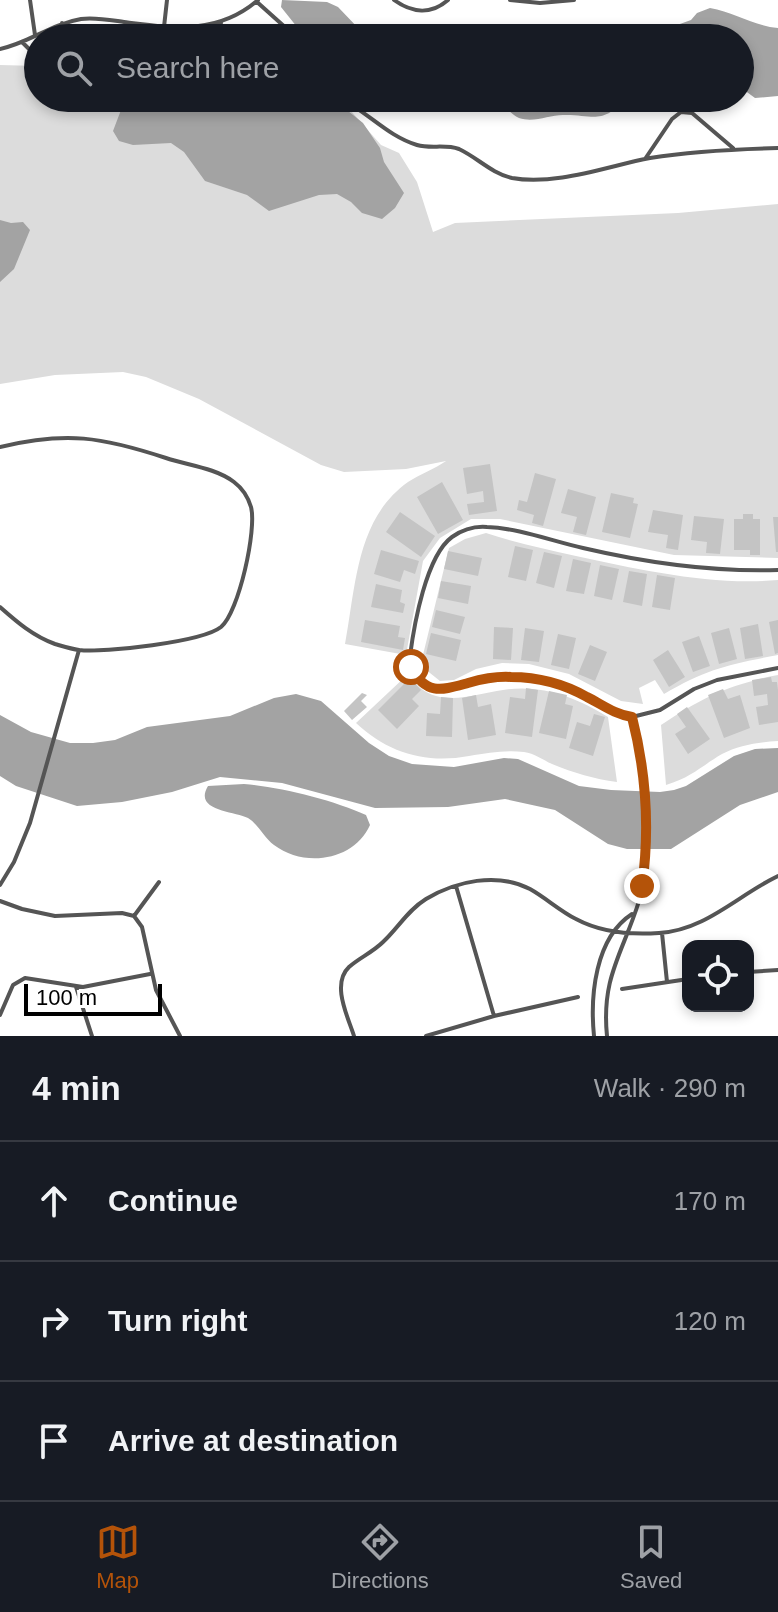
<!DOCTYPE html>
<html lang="en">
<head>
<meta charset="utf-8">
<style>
	:root { --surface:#171b24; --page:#20242c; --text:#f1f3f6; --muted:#9ea1a6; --line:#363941; --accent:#b45309 }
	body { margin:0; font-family:Arial,sans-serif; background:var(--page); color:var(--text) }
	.controls { position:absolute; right:24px; bottom:24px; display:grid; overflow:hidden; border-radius:16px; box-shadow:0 4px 12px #0003 }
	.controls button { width:72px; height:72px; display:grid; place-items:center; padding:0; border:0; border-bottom:2px solid var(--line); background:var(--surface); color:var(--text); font:40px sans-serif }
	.scale { position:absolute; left:24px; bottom:20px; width:138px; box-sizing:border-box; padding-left:8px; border:4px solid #000; border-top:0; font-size:22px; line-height:28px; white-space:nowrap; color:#000; -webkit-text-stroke:6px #fff; paint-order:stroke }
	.stop { position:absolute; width:24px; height:24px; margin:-18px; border:6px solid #b45309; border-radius:50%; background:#fff }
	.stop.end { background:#b45309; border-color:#fff; box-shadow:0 2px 8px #0008 }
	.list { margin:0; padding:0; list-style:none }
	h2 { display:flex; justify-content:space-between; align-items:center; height:104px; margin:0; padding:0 32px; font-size:34px }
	h2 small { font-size:26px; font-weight:400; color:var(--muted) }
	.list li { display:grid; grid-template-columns:52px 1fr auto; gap:24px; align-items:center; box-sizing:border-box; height:120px; padding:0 32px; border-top:2px solid var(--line) }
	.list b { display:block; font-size:30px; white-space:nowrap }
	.list em { font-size:26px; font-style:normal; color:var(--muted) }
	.icon { flex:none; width:44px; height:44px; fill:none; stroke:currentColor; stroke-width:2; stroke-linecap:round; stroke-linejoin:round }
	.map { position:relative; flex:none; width:778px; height:1036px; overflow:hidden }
	.search { position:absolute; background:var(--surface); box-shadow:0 4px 12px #0003; left:24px; right:24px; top:24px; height:88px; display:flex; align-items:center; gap:20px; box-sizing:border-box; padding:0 28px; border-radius:44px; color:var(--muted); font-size:30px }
	.sheet { height:464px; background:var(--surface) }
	nav { display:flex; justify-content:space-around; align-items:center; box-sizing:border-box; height:112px; border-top:2px solid var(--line); background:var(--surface); font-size:22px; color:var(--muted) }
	nav a { display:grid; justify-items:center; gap:4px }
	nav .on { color:var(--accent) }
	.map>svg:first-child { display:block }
</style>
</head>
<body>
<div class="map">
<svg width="778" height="1036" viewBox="0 0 778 1036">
	<rect width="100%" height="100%" fill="#fff"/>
	<path fill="#dcdcdc" d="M0,65L38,66V98H329L351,111L381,145L399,153L417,182L433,232L455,223L678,213L778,204V558L674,555L500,519H471L440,538L423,561L406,655L345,644C356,586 356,519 408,482C420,474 435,469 446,461L406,469L344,472L321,465L199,399L146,377L123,372L55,375L0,384Z
		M486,533C516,543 546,549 576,556C641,570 712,586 778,580V655C730,664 706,669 664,694L655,680L639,688L643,704L621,701L569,674L529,664L502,663L476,669L454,680L440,681L425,669L422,659L449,548L465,539Z
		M778,675V741C759,742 739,745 722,754C700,767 692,777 666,785L661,725C701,698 730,684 778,675Z
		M406,676C416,683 423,693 436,696C458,702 481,693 503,690C541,684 576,697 608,717L617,782C594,779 574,773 552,764C543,760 534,753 524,752C504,750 489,753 469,756C426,764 388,753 356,723Z"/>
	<path fill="#a3a3a3" d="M282,0L327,2L338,7L360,30L373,38H305L311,32L309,28L297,27L281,7Z
		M710,8C734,12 754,26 778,28V96L755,98L740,87V38H641L691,20L697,13Z
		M132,98H326L338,103L363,123L380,148L384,162L404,193L395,208L382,219L362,213L351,202L337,194L319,195L269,211L247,195L205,181L184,152L171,143L133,145L119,141L113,131L121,110Z
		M495,98H625C603,126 592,114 563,115C549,115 534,123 519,118C510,114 503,104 495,98Z
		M0,220L11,223L23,222L30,230L14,269L0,282Z
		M296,694L321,701L369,743L389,756L412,764L454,767L504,758L518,759L579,786L611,790L660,792L674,790L686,786L734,756L755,749L778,748V792L740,805L671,849H627L608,844L555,810L505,799L448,807L375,808L282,783L220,777L172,792L122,802L77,806L16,786L0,776V715L31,732L70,743H93L115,740L147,727L230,716L274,698Z
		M244,784C280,787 333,800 366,815L370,825C354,861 304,868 274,845C264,838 258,824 248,818C234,811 193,811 208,786Z"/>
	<path fill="#c4c4c4" d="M490,464L497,511L469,515L467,504L484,502L483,491L467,494L463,468Z
		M535,473L556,479L543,526L532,523L534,515L517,510L519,500L527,502Z
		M442,482L463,520L438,534L417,497Z
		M568,489L596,497L586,535L573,532L577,517L561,513Z
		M611,493L634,498L633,503L638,504L630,538L602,532Z
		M653,510L683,515L678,550L666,548L668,535L648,532Z
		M400,512L435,536L421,557L386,532Z
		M743,514H753V519H760V555H750V550H734V519H743Z
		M694,516L724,519L720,554L706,553L707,542L691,540Z
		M773,517H778V552H776Z
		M515,546L533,550L526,581L508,577Z
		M381,550L419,561L415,574L404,570L400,582L374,574Z
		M448,551L482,558L478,576L444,569Z
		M544,552L562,556L554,588L536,583Z
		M573,559L591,563L584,594L566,591Z
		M600,565L619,569L612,600L594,596Z
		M629,571L647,574L642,606L623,602Z
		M657,575L675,578L670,610L652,607Z
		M441,581L471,586L468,604L438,598Z
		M376,584L402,590L400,602L405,604L403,613L371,607Z
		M436,610L465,617L460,634L432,627Z
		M365,620L400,626L398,637L405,638L403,650L361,642Z
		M778,620V653L775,654L769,622Z
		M758,624L763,656L745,659L740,628Z
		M494,627L513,628L511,660L493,659Z
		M525,628L544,631L539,662L521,660Z
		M729,628L737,659L719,664L711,633Z
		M431,633L461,640L456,661L426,654Z
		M558,634L576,638L569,669L551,665Z
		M699,636L710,666L693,672L682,642Z
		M590,645L607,652L595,681L578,674Z
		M668,650L685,677L669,687L653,660Z
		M771,677L772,682H777L778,690V722L759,725L756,707L768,705L767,694L754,696L752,680Z
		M410,678L421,690L412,699L419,706L397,729L378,710Z
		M526,688L538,690L532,737L505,733L510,697L525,699Z
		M723,689L728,699L740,695L750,728L724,738L708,695Z
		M549,691L567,695L565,704L573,706L566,739L539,733Z
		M362,693L367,695L361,701L367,707L352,720L344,711Z
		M476,695L478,707L491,704L496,735L468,740L462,698Z
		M441,697L453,698L452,737L426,736L427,713L440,714Z
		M687,707L710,739L688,754L675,734L686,727L677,714Z
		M594,714L605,717L593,756L569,748L577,722L590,726Z"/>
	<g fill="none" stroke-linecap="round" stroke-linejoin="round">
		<path stroke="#555" stroke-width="4" d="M30,0L35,35
			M394,0C412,13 431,15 448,0
			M510,0L540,3L574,0
			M257,2L286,28L293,38
			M164,27L167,0
			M62,38V23
			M200,38L201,28
			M219,38L221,22
			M23,43L38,58
			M0,49C29,43 51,24 81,19C95,17 110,20 124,22C173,28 218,35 258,0
			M339,98C367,111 387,136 417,145C431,149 445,144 459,149C478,158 491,173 512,178C555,186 608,166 650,158C693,151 735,149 778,148
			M645,159L672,119L681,112L692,113L733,148
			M0,447C66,431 102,437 166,458C187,465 216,468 234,482C242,488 248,497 251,507C257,529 239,612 221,627C202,642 104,653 79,650C71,649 62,646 55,644C33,636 17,622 0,607
			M778,570C713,572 647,563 583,548C552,541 518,528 487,527C475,526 462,530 452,537C426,556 414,625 410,656L411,667L416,677L434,689L445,690L487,678H531L573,689L617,714L632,717L660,710L694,689L717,680L778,668
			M0,885L14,862L30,823L79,650
			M456,886L494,1016
			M0,901L22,909L55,916L122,913L134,916L142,927L156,990L180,1036
			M134,916L159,882
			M662,933L667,982
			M748,972L778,970
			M76,987L92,1036
			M622,989L688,979
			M0,1015L13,985L25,978L83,987L150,974
			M354,1036C348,1017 331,984 349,967C359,958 373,952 383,942C398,928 408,910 426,899C456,881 497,872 530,889C546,898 560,911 576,919C602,933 630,935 659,933C706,930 738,895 778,876
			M426,1036L494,1016L578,997
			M594,1036C590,996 595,938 632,914
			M607,1036C601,977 623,953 639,901C655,847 645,772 632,718"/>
	</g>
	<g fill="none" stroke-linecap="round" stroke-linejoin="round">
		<path stroke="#b45309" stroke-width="10" d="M411,667C426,696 442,690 468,683C482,679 496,676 511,677C538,677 564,684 587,697C603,705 614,714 632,717C646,772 650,829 642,886"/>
	</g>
</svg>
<div class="controls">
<button><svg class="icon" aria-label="locate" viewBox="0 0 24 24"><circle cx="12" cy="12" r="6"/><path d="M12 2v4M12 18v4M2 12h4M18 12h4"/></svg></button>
</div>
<div class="scale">100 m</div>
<div class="stop" style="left:411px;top:667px"></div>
<div class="stop end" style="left:642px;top:886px"></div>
<div class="search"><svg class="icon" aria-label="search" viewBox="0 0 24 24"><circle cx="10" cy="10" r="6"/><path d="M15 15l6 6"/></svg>Search here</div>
</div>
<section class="sheet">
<h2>4 min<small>Walk · 290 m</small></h2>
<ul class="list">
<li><svg class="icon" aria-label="ahead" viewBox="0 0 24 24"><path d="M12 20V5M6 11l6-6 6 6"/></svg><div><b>Continue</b></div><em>170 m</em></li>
<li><svg class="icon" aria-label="right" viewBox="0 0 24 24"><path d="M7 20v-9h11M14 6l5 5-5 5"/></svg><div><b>Turn right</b></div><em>120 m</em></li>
<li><svg class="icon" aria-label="arrive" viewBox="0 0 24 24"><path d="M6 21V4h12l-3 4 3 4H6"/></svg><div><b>Arrive at destination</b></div></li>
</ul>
</section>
<nav>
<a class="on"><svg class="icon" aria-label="map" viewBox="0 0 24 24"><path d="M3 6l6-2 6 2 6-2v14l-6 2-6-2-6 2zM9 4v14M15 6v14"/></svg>Map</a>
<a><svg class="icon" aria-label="directions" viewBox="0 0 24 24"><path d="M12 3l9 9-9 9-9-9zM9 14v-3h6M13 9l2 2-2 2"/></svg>Directions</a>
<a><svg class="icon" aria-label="saved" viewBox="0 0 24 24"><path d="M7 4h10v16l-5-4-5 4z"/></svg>Saved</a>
</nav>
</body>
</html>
